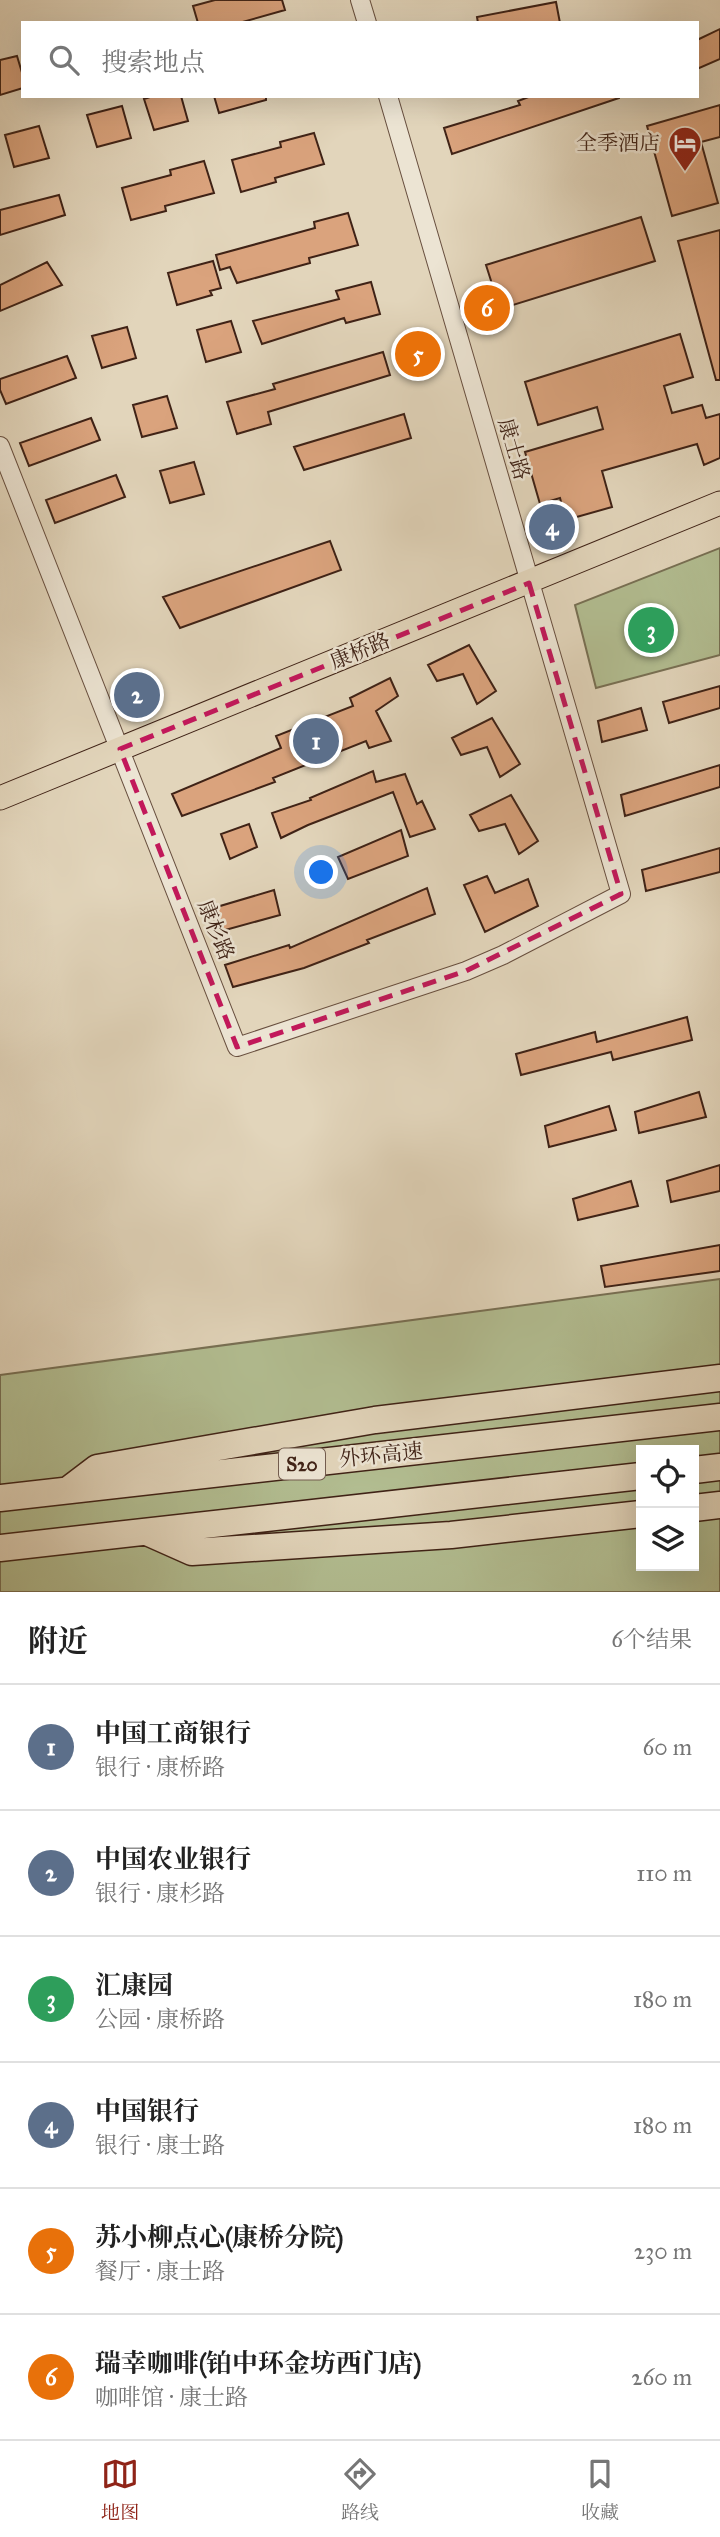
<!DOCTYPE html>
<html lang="zh">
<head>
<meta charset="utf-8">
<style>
	:root { --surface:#fff; --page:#f2f2f2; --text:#222; --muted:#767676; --line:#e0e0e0; --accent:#8f2418 }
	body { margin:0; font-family:"IM FELL Great Primer","Noto Serif SC",serif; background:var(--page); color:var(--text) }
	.controls { position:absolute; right:21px; bottom:21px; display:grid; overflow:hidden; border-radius:0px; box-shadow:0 7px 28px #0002 }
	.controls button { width:63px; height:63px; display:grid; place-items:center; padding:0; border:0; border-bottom:2px solid var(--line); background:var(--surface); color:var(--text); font:35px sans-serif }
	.you { position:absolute; left:322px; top:873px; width:24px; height:24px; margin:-18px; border:5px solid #fff; border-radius:50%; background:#1a73e8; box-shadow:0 0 0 10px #1a73e833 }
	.badge { display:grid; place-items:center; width:46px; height:46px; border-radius:50%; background:var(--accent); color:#fff; font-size:23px; font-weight:700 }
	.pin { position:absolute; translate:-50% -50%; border:4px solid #fff; box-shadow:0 2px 7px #0006 }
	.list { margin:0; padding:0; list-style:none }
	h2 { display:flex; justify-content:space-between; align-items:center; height:91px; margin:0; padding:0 28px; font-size:30px }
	h2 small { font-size:23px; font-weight:400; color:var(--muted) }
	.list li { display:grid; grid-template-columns:46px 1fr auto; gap:21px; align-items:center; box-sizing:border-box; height:126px; padding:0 28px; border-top:2px solid var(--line) }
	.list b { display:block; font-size:26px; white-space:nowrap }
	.list p { margin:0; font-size:23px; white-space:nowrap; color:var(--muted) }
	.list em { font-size:23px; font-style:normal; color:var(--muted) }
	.icon { flex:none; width:38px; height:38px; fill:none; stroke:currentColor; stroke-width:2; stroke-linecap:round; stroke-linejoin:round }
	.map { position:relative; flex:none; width:720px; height:1592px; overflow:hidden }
	.search { position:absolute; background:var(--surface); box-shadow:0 7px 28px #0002; left:21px; right:21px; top:21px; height:77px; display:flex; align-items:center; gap:18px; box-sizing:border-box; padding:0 24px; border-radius:0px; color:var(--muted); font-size:26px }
	.sheet { height:847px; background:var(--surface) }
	nav { display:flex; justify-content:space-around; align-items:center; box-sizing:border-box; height:98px; border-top:2px solid var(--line); background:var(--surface); font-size:19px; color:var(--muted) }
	nav a { display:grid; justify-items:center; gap:4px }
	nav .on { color:var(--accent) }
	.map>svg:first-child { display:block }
</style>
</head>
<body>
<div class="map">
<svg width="720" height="1592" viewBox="0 0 720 1592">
	<rect width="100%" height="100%" fill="#e2d5bb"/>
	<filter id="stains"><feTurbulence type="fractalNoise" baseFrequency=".00286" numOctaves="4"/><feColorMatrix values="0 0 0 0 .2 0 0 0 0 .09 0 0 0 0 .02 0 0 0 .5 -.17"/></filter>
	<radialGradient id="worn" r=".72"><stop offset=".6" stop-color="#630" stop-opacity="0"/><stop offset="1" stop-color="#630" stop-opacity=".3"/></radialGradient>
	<path fill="#b2bd91" stroke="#787054" stroke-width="2" fill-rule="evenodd" d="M720,548V655L596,688L575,605Z
		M720,1279V1592H0V1375ZM641,1450H694V1566H641Z"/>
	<path fill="#daa37d" stroke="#3f2216" stroke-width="2" d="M215,0H282L285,10L239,23H198L193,6Z
		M556,2L560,23H478L477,17Z
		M720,29V59L697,69V40Z
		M17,56L23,76V88L0,95V60Z
		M153,96H181L188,121L154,130L144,99Z
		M214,96H266V100L219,113Z
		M531,96H619V98L452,154L444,128L520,105L518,101Z
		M720,105V137L701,142L718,203L672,216L647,126Z
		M122,106L131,138L97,147L87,115Z
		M39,126L49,158L14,167L5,135Z
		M314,133L324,164L275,178L276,182L241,192L232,160L281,147L280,142Z
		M204,161L214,193L165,206L166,211L131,220L122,188L171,175L170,170Z
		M59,195L65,215L0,235V210Z
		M348,213L358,245L309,258L310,263L237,283L230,267L220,270L216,255L315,228L314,222Z
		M641,217L655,261L500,309L486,265Z
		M720,230V380H716L678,241Z
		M213,261L221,288L210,291L212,295L177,305L168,273Z
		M47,262L62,285L0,311V285Z
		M371,282L380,314L346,323L344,318L262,344L253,321L339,299L336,291Z
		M231,321L241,352L206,362L197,330Z
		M127,327L136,358L102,368L92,336Z
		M680,334L693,377L664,386L672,413L702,405L706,418L720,414V458L704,465L697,444L602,471L612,507L566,520L560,498L540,504L525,452L603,429L597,407L538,425L525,382Z
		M383,352L390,375L268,412L271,424L237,434L227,402L275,389L273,384Z
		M67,356L76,378L6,404L0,390V379Z
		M167,396L177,428L142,437L133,405Z
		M404,414L411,438L304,470L294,447Z
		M91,418L100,440L29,466L20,443Z
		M194,462L204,494L170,503L160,471Z
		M116,475L125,497L55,523L46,500Z
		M330,541L341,570L180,628L163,597Z
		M469,645L496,691L477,704L463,674L437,681L428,665Z
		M390,678L398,696L376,711L391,741L369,748L366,741L273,778L275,782L182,816L172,794L281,748L276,736L353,706L350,698Z
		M720,686V708L669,723L663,702Z
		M641,708L647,730L602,742L598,721Z
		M492,718L520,764L500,777L487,747L461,755L452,738Z
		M720,765V787L625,816L621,795Z
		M373,771L376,782L405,774L417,804L422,801L435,829L410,837L393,792L308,825L281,838L272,813L311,800L310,798Z
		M511,795L538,841L519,854L505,824L479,831L470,815Z
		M249,824L257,847L230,859L221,834Z
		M401,830L408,856L348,879L338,857Z
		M720,848V872L646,891L642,870Z
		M487,876L495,893L528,879L538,906L485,932L464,885Z
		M427,888L435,914L367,940L369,943L304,968L233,987L225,965L289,945L290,948Z
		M274,890L280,915L218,932L210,909Z
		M687,1017L692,1040L613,1060L611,1052L521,1075L516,1054L595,1032L597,1042Z
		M699,1092L706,1117L639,1133L635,1112Z
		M609,1106L616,1130L549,1147L545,1126Z
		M720,1165V1191L671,1202L667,1181Z
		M631,1181L638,1206L578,1220L573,1199Z
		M720,1245V1271L605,1287L601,1266Z"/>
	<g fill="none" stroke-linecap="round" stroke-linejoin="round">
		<defs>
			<path id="minor" d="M360,0L367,23
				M0,446L237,1047L466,971L503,955L621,894L388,96"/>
			<path id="major" d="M0,798L720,503"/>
			<path id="highway" d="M694,1470L720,1467
				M68,1490L97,1468L375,1420L720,1378
				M0,1498L720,1417
				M694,1508L720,1505
				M147,1532L192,1552L451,1535L641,1514
				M0,1548L641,1476"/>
		</defs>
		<use href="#minor" stroke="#684f3f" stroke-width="20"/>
		<use href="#major" stroke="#3f2216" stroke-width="25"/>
		<use href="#highway" stroke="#3f2216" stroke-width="29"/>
		<use href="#minor" stroke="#ece4d3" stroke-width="18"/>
		<use href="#major" stroke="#e2d5bb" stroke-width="23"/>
		<use href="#highway" stroke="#e2d5bb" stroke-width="26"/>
	</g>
	<path fill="none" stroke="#c2185b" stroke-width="5" stroke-dasharray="14 9" stroke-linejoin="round" d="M529,583L621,894L466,971L237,1047L120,749Z"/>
	<defs>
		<symbol id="hotel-pin" viewBox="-11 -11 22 30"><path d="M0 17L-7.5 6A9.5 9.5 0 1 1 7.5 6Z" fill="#8f2418" stroke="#ece4d3"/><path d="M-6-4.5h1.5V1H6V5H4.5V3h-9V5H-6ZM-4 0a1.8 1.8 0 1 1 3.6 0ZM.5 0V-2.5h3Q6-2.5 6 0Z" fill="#fff"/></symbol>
	</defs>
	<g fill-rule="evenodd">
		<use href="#hotel-pin" x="666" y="124" width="38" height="52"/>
	</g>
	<g text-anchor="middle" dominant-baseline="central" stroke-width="5" stroke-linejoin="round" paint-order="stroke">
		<rect fill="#ece4d3" stroke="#735c4f" stroke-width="2" x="279" y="1448.5" width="46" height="31" rx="5"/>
		<g font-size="19" font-weight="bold" fill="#3f2216">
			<text x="302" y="1464">S20</text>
		</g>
		<g font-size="21" fill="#3f2216" stroke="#ece4d3" text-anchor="end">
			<text x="660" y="143">全季酒店</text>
		</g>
		<g font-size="21" fill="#3f2216" stroke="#ece4d3">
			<text transform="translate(514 449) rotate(74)">康士路</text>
			<text transform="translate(360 651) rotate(-22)">康桥路</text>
			<text transform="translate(216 930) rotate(68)">康杉路</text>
			<text transform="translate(381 1455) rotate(-6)">外环高速</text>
		</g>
	</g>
	<rect width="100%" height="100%" filter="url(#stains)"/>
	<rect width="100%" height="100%" fill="url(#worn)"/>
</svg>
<div class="controls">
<button><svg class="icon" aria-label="locate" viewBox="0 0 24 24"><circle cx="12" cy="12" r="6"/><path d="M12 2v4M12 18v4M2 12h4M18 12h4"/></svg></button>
<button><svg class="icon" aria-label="layers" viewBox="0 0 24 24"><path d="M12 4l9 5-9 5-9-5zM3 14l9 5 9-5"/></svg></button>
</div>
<div class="you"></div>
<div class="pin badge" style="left:316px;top:741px;background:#5c6f8a">1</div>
<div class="pin badge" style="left:137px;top:695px;background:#5c6f8a">2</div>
<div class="pin badge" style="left:651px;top:630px;background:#2e9e5b">3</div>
<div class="pin badge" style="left:552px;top:527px;background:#5c6f8a">4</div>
<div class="pin badge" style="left:418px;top:354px;background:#e8710a">5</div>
<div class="pin badge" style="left:487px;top:308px;background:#e8710a">6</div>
<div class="search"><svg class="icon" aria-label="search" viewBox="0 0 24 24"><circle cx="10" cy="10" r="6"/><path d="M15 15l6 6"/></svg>搜索地点</div>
</div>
<section class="sheet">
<h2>附近<small>6个结果</small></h2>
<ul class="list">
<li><span class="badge" style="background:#5c6f8a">1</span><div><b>中国工商银行</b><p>银行 · 康桥路</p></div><em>60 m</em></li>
<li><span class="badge" style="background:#5c6f8a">2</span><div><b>中国农业银行</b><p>银行 · 康杉路</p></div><em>110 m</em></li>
<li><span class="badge" style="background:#2e9e5b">3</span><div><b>汇康园</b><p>公园 · 康桥路</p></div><em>180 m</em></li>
<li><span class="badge" style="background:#5c6f8a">4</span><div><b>中国银行</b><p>银行 · 康士路</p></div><em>180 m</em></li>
<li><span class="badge" style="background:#e8710a">5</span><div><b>苏小柳点心(康桥分院)</b><p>餐厅 · 康士路</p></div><em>230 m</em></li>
<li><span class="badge" style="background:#e8710a">6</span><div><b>瑞幸咖啡(铂中环金坊西门店)</b><p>咖啡馆 · 康士路</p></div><em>260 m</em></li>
</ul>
</section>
<nav>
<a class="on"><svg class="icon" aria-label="map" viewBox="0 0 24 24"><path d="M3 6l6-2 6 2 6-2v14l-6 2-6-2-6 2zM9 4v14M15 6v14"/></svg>地图</a>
<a><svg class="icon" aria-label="directions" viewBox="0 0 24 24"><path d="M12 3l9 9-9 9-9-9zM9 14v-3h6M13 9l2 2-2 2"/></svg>路线</a>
<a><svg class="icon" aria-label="saved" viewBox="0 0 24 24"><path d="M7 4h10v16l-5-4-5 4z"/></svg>收藏</a>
</nav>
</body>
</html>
